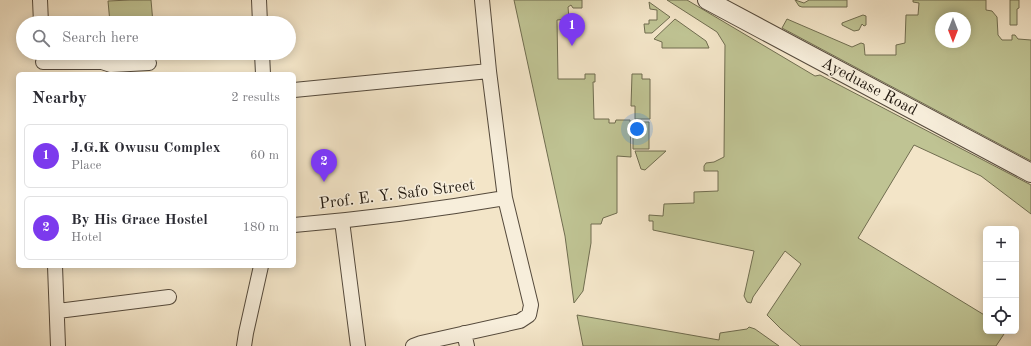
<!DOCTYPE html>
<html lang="en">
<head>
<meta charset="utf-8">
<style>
	:root { --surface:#fff; --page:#f2f2f3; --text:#2b2b33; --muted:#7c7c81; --line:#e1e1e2; --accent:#7c3aed }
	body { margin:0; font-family:"Old Standard TT",serif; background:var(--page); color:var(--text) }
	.controls { position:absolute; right:12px; bottom:12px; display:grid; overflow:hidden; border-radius:6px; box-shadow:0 2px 10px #0003 }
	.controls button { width:36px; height:36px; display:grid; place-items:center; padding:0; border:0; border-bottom:1px solid var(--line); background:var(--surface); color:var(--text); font:20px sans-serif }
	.compass { position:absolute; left:935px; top:12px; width:36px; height:36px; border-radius:50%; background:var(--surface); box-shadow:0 2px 10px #0003; rotate:180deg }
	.you { position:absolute; left:637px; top:129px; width:14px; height:14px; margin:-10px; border:3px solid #fff; border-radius:50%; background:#1a73e8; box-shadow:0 0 0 6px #1a73e833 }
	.badge { display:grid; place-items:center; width:26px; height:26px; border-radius:50%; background:var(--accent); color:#fff; font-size:13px; font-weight:700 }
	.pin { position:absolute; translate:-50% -33px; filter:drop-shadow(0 1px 2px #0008) }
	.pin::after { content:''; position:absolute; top:21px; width:14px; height:12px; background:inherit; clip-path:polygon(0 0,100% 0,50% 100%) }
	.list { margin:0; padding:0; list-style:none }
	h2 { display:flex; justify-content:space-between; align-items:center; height:52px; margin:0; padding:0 16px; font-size:17px }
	h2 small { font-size:13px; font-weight:400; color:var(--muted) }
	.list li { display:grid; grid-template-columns:26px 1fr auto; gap:12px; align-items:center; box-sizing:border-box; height:64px; margin:0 8px 8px; padding:0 8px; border:1px solid var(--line); border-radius:6px }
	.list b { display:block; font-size:15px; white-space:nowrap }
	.list p { margin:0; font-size:13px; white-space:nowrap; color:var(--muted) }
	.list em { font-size:13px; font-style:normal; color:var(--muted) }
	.icon { flex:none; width:22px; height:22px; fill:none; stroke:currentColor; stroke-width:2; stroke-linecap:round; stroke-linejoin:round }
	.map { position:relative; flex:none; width:1031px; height:346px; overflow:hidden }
	.search { position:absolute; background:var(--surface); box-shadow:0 2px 10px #0003; left:16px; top:16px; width:280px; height:44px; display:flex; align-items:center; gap:10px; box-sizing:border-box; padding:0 14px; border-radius:22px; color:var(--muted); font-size:15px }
	.panel { position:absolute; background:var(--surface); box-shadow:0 2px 10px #0003; left:16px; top:72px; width:280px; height:196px; border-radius:6px }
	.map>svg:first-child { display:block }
</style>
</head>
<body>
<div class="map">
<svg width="1031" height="346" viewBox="0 0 1031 346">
	<rect width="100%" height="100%" fill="#f3e5c8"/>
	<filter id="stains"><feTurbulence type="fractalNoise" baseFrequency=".005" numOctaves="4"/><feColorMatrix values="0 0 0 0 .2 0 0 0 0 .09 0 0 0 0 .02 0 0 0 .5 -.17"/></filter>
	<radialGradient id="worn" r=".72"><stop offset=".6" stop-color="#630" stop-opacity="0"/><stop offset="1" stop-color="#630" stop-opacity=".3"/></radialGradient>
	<path fill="#bfc393" stroke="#706d50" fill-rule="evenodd" d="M130,0H151L153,23H110L108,1Z
		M514,0H582V8H573L571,5L568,7L569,19L557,20L558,79H585V74H595V82H593L594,119H609V123H615L616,120H630L631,157L617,156V213L603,218L601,224H591V243L583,291L574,303L565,236Z
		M667,0H687L815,76L820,75L1031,185V214L981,176L914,145L858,238L986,316V331H1006L996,346H801L781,329L767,315L801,264L785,251L753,297L751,303L747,302L744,296L754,251L653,230V221H649V215L663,216L664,204L694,203V192L718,191V171H704V166L706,163L714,162L724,157L725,45L717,32Z
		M795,0L804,3L809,0H847V7H802L799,6Z
		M913,0H986V10L992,11L997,17L998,35L1002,40H1012V35H1015L1018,39L1031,40V161L782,28L787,19L852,47L861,43L864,44L865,55H896V45L905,43L906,15H918L919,3L913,2ZM941,18H965V42H941Z
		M1010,0H1019V8L1017,9V25H1010Z
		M649,2L670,17L652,33H645L644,24H649V20H657V10L650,9Z
		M863,15L866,16V25L864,26L862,24L859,30L854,31L842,25V23Z
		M675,19L706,41L709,48H662V42L654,39Z
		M632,74H642V79H650V119H635V106H631Z
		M633,122H649V149H633Z
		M635,151H666L645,170L641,169Z
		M577,315L719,340L720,333L747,329L749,327L755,329L779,346H583Z"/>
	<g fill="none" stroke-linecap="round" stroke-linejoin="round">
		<defs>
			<path id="minor" d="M40,0L41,23
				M259,0L260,23
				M262,53L263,74
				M43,62H102L111,65L149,63
				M294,90L489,71
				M342,221L358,346
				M294,225C365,219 435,210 505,198
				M55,266L58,346
				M58,311L169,297
				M464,333L467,346
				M244,346L246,333L261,266
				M413,346L421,343L520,321L529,315L531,305L505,198L489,71L482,0"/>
			<path id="tertiary" d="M707,0L1031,173"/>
		</defs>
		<use href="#minor" stroke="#554a3c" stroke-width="16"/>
		<use href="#tertiary" stroke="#554a3c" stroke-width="20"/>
		<use href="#minor" stroke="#f7eedb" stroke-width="14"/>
		<use href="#tertiary" stroke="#f7eedb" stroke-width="18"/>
	</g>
	<g text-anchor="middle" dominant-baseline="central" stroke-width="3.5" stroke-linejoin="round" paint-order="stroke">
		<g font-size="16" fill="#20170e" stroke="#f7eedb">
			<text transform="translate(869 87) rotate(28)">Ayeduase Road</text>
			<text transform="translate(397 195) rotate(-7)">Prof. E. Y. Safo Street</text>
		</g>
	</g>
	<rect width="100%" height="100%" filter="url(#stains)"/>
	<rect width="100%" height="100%" fill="url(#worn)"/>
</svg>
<div class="controls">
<button>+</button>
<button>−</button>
<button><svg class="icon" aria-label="locate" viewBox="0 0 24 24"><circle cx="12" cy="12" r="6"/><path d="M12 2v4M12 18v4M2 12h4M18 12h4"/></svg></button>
</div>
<svg class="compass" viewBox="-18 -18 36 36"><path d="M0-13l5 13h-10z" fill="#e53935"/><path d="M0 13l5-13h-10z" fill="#7c7c81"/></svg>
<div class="you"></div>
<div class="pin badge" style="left:572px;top:46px">1</div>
<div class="pin badge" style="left:324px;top:182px">2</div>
<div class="search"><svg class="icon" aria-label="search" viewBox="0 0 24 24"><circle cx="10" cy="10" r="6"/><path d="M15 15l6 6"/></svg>Search here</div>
<section class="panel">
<h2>Nearby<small>2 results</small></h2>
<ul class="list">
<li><span class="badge">1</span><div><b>J.G.K Owusu Complex</b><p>Place</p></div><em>60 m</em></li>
<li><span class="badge">2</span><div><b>By His Grace Hostel</b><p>Hotel</p></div><em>180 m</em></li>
</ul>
</section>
</div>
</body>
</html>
